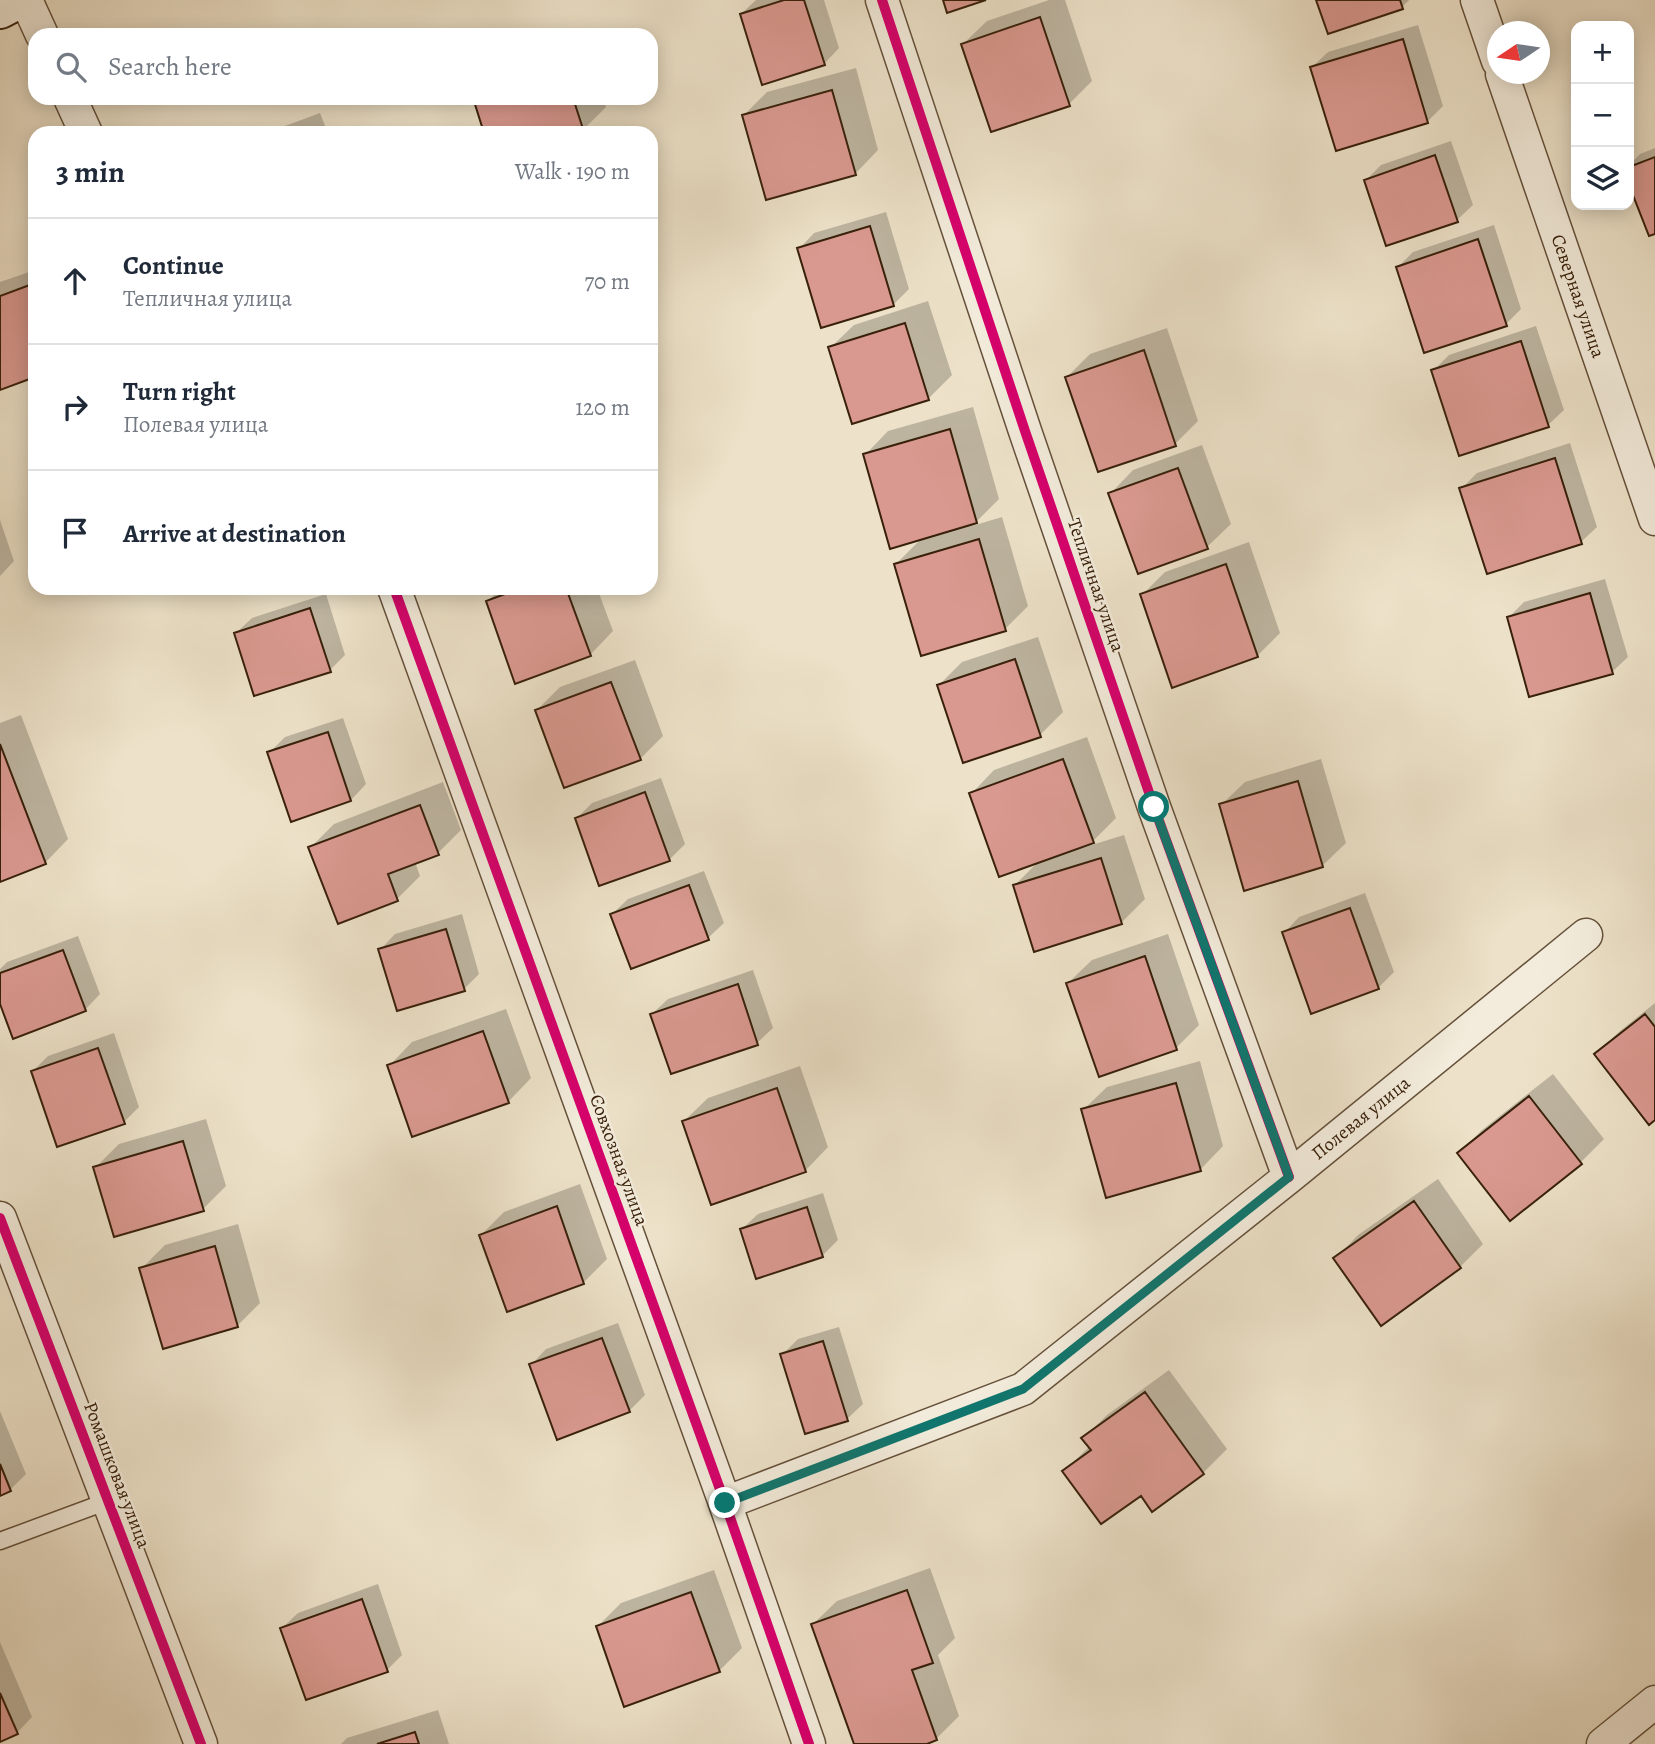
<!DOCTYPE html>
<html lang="en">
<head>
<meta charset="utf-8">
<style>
	:root { --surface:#fff; --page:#f2f2f3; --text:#1f2937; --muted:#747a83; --line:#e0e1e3 }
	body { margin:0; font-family:Alegreya,serif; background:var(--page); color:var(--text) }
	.controls { position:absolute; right:21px; top:21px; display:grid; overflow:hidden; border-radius:14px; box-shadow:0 4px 18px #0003 }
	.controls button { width:63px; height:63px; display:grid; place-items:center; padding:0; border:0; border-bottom:2px solid var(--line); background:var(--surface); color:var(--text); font:35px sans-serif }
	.compass { position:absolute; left:1487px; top:21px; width:63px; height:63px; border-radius:50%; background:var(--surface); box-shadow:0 4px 18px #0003; rotate:257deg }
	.stop { position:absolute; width:21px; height:21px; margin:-16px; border:5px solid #0f766e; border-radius:50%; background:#fff }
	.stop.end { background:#0f766e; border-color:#fff; box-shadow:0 2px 7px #0008 }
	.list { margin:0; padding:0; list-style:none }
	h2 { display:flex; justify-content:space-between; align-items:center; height:91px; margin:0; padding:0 28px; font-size:30px }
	h2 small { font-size:23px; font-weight:400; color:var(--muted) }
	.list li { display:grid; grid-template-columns:46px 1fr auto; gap:21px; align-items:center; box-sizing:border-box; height:126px; padding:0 28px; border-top:2px solid var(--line) }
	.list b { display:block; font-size:26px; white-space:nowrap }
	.list p { margin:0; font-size:23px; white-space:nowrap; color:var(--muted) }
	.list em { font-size:23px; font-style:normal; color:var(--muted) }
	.icon { flex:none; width:38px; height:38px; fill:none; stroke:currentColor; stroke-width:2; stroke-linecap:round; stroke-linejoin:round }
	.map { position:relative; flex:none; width:1655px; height:1744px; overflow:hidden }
	.search { position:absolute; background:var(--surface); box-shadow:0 4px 18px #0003; left:28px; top:28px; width:630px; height:77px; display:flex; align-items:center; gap:18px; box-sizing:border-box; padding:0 24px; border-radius:21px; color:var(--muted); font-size:26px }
	.panel { position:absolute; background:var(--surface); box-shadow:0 4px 18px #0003; left:28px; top:126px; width:630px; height:469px; border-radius:21px }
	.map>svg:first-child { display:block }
</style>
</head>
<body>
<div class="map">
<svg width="1655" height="1744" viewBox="0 0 1655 1744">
	<rect width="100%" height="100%" fill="#ede2c9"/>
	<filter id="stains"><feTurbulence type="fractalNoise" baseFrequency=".00286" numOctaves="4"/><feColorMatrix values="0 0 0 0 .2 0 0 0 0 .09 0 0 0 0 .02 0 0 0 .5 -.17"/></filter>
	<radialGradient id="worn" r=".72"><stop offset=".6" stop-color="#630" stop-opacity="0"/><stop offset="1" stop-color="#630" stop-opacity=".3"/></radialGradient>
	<path fill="#0003" d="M756,0H824L839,48L824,64L741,14Z
		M1049,0H1065L1092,81L1069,104L963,44L987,21Z
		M1318,0H1409L1402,7Z
		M1418,25L1443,106L1427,122L1312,67L1328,52Z
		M856,68L878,150L855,174L744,115L767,92Z
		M475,98H603L606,107L583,130L574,133H486Z
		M320,113L328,133H266Z
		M1451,141L1473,205L1457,220L1366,180L1381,165Z
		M1655,148V232L1650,234L1629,181V165L1640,154Z
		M886,212L909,289L893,305L799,249L814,233Z
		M1494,225L1521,309L1506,324L1398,267L1413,252Z
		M35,270V375L0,386V282Z
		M928,301L952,375L928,399L830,348L854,325Z
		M1536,326L1564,410L1548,425L1461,454L1433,371L1449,355Z
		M1167,328L1198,421L1175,444L1067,377L1090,354Z
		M973,407L999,499L972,526L1002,517L1028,606L1005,629L896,564L923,537L865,455L888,431Z
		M1570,443L1597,527L1581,542L1461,489L1477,473Z
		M1202,445L1231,524L1207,547L1110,494L1133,470Z
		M0,520L14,561L0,576Z
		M1249,542L1280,633L1257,656L1142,595L1165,572Z
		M1605,579L1628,657L1612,672L1509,617L1524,602Z
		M501,588H597L613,631L590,655L488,601Z
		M326,594L345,655L330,670L236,633L252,618Z
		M1038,637L1063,712L1040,735L939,685L962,662Z
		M635,660L663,736L640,759L537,710L560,687Z
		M21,715L68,839L45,863L0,880V723Z
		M343,718L366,784L351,800L269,753L285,737Z
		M1087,737L1116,818L1093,841L1081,845L1082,848L1124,835L1145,899L1121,923L1015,885L1039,861L971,794L994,770Z
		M1321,759L1346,843L1322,866L1221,805L1245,782Z
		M661,778L685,844L669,860L577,818L592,803Z
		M443,782L461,830L438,853L415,862L420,876L397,899L310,848L334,824Z
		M704,871L724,923L708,938L612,914L628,899Z
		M1365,893L1394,972L1378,988L1284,933L1299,917Z
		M462,914L479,974L464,989L380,950L395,934Z
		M1168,934L1199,1025L1176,1048L1068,983L1092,960Z
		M78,936L100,994L85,1010L0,1000V969L7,962Z
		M753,970L773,1028L757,1043L652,1014L668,999Z
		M1655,1003V1118L1597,1054L1620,1031Z
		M506,1009L531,1078L508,1102L389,1066L412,1042Z
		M114,1033L139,1107L124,1122L33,1071L48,1056Z
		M1200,1061L1223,1146L1200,1170L1083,1110L1107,1087Z
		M800,1066L828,1147L805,1171L684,1121L708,1098Z
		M1553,1074L1604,1139L1581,1162L1510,1218L1459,1153L1482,1130Z
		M206,1119L226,1186L203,1209L95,1168L119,1144Z
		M1438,1179L1483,1244L1460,1267L1335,1259L1358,1235Z
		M580,1184L607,1259L583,1283L481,1235L504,1212Z
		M823,1193L838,1240L822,1256L742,1229L758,1214Z
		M238,1224L260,1303L237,1326L141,1269L165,1245Z
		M618,1323L645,1395L629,1411L531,1365L546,1349Z
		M839,1327L863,1404L847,1419L782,1355L798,1339Z
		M1169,1370L1227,1449L1203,1473L1153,1510L1141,1493L1064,1471L1090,1446L1084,1438L1107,1415Z
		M0,1411L26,1474L10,1490L0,1494Z
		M930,1568L955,1638L938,1655L959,1716L936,1739L921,1744H856L813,1624L837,1601Z
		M714,1570L742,1648L719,1671L598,1626L621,1603Z
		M378,1584L402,1655L387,1670L282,1628L298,1613Z
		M0,1642L32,1717L17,1733L0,1740Z
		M438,1710L449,1744H341L347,1738Z"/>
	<path fill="#da9990" stroke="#38200a" stroke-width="2" d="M784,0H804L825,65L762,85L740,14Z
		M943,0H986L947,13Z
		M1316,0H1400L1403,9L1328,34Z
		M1040,17L1070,106L991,132L961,44Z
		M1403,39L1428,123L1336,151L1310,67Z
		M832,90L856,175L766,200L742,115Z
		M473,98H573L584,132L484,133Z
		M1435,155L1458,222L1386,246L1364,180Z
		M1655,157V234L1649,236L1629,185V167Z
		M870,226L894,306L821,328L797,248Z
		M1478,239L1507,326L1424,353L1396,267Z
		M35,283V377L0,390V296Z
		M905,323L929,400L852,424L828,347Z
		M1521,341L1549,427L1459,456L1431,370Z
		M1144,350L1176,446L1098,472L1065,377Z
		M950,429L977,523L890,549L863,454Z
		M1555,458L1582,544L1487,574L1459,488Z
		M1178,468L1208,549L1138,574L1108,493Z
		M979,539L1006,631L921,656L894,564Z
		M1226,564L1258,657L1172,688L1140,594Z
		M521,588H566L591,656L515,684L486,601Z
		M1590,593L1613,674L1529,697L1507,617Z
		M310,608L331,672L254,696L234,633Z
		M1015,659L1041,737L963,763L937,685Z
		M611,682L641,760L564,788L535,710Z
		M328,732L351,801L291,822L267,752Z
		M0,744L46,864L0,882Z
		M1063,759L1094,843L999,877L969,793Z
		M1298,781L1323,867L1244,891L1219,804Z
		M645,792L670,861L599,886L575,818Z
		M420,805L439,855L388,874L398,901L338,924L308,847Z
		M1101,858L1122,924L1034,952L1013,885Z
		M689,885L709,940L631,969L610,914Z
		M1350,908L1379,989L1311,1014L1282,932Z
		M446,929L465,991L397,1011L378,949Z
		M63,950L86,1011L13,1039L0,1004V973Z
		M1145,956L1177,1050L1099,1077L1066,983Z
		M738,984L758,1045L671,1074L650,1014Z
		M1645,1014L1655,1027V1120L1649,1125L1594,1054Z
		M483,1031L509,1103L412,1137L387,1065Z
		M98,1048L125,1124L57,1147L31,1071Z
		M1176,1083L1201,1171L1106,1198L1081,1109Z
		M777,1088L806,1172L711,1205L682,1121Z
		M1529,1096L1582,1164L1510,1221L1457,1153Z
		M183,1141L204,1211L114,1237L93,1167Z
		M1414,1201L1461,1268L1381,1326L1333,1258Z
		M557,1206L584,1284L507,1312L479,1235Z
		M807,1207L823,1257L756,1279L740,1229Z
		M215,1246L238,1327L163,1349L139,1268Z
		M602,1338L630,1412L557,1440L529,1364Z
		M823,1341L848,1421L805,1434L780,1354Z
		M1145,1392L1204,1474L1152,1512L1141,1496L1101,1524L1062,1471L1091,1450L1081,1438Z
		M0,1464L11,1491L0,1496Z
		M907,1590L933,1663L912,1670L937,1740L927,1744H854L811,1624Z
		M691,1592L720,1672L624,1707L596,1626Z
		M362,1599L388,1672L306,1700L280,1628Z
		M0,1693L18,1734L0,1742Z
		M415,1732L419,1744H377Z"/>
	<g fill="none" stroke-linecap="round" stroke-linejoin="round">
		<defs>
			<path id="lane" d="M0,1541L108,1501"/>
			<path id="street" d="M26,0L42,35
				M882,0L1025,431L1154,807L1289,1177
				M1477,0L1498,61
				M1502,74L1655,519
				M70,98L86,133
				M394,588L725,1503L809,1744
				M0,1218L201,1744
				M725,1503L1023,1389L1289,1177L1586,935
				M1603,1744L1655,1702"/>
			<path id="secondary" d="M0,9L17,0"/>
		</defs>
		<use href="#lane" stroke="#65503a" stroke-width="19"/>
		<use href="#street" stroke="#65503a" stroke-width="35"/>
		<use href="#secondary" stroke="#38200a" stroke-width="42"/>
		<use href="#lane" stroke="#f3ecdc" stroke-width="16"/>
		<use href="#street" stroke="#f3ecdc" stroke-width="32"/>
		<use href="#secondary" stroke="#f3ecdc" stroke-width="38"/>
		<defs>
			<path id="cycleway" d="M882,0L1025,431L1154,807L1289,1177
				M394,588L725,1503L809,1744
				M0,1218L201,1744"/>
		</defs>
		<use href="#cycleway" stroke="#f3ecdc" stroke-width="15"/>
		<use href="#cycleway" stroke="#d6006c" stroke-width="10"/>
	</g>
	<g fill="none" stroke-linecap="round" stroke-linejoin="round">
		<path stroke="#0f766e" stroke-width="9" d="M725,1503L1023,1389L1289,1177L1154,807"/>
	</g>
	<g text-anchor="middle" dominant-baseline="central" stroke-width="5" stroke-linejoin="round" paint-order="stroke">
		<g font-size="19" fill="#38200a" stroke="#f3ecdc">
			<text transform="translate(1578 296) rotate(71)">Северная улица</text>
			<text transform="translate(1096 585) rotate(71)">Тепличная улица</text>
			<text transform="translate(1361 1118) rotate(-39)">Полевая улица</text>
			<text transform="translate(619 1160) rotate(70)">Совхозная улица</text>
			<text transform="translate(117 1475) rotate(69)">Ромашковая улица</text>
		</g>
	</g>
	<rect width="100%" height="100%" filter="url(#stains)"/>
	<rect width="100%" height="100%" fill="url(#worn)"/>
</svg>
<div class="controls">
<button>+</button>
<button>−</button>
<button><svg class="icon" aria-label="layers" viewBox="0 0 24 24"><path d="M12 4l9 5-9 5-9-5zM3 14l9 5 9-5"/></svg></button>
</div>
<svg class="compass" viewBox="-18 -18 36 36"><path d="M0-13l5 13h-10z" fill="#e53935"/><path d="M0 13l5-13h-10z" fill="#747a83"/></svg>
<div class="stop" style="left:1154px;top:807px"></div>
<div class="stop end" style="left:725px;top:1503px"></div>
<div class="search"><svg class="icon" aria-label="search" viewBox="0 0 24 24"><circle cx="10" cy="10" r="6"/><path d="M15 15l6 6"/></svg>Search here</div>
<section class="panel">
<h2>3 min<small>Walk · 190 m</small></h2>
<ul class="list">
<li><svg class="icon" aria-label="ahead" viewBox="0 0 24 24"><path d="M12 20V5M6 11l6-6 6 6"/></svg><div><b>Continue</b><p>Тепличная улица</p></div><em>70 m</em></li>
<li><svg class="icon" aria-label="right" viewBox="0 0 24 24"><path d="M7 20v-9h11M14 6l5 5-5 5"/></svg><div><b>Turn right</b><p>Полевая улица</p></div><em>120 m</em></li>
<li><svg class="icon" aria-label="arrive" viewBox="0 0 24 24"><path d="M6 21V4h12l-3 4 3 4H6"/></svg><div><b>Arrive at destination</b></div></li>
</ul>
</section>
</div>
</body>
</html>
